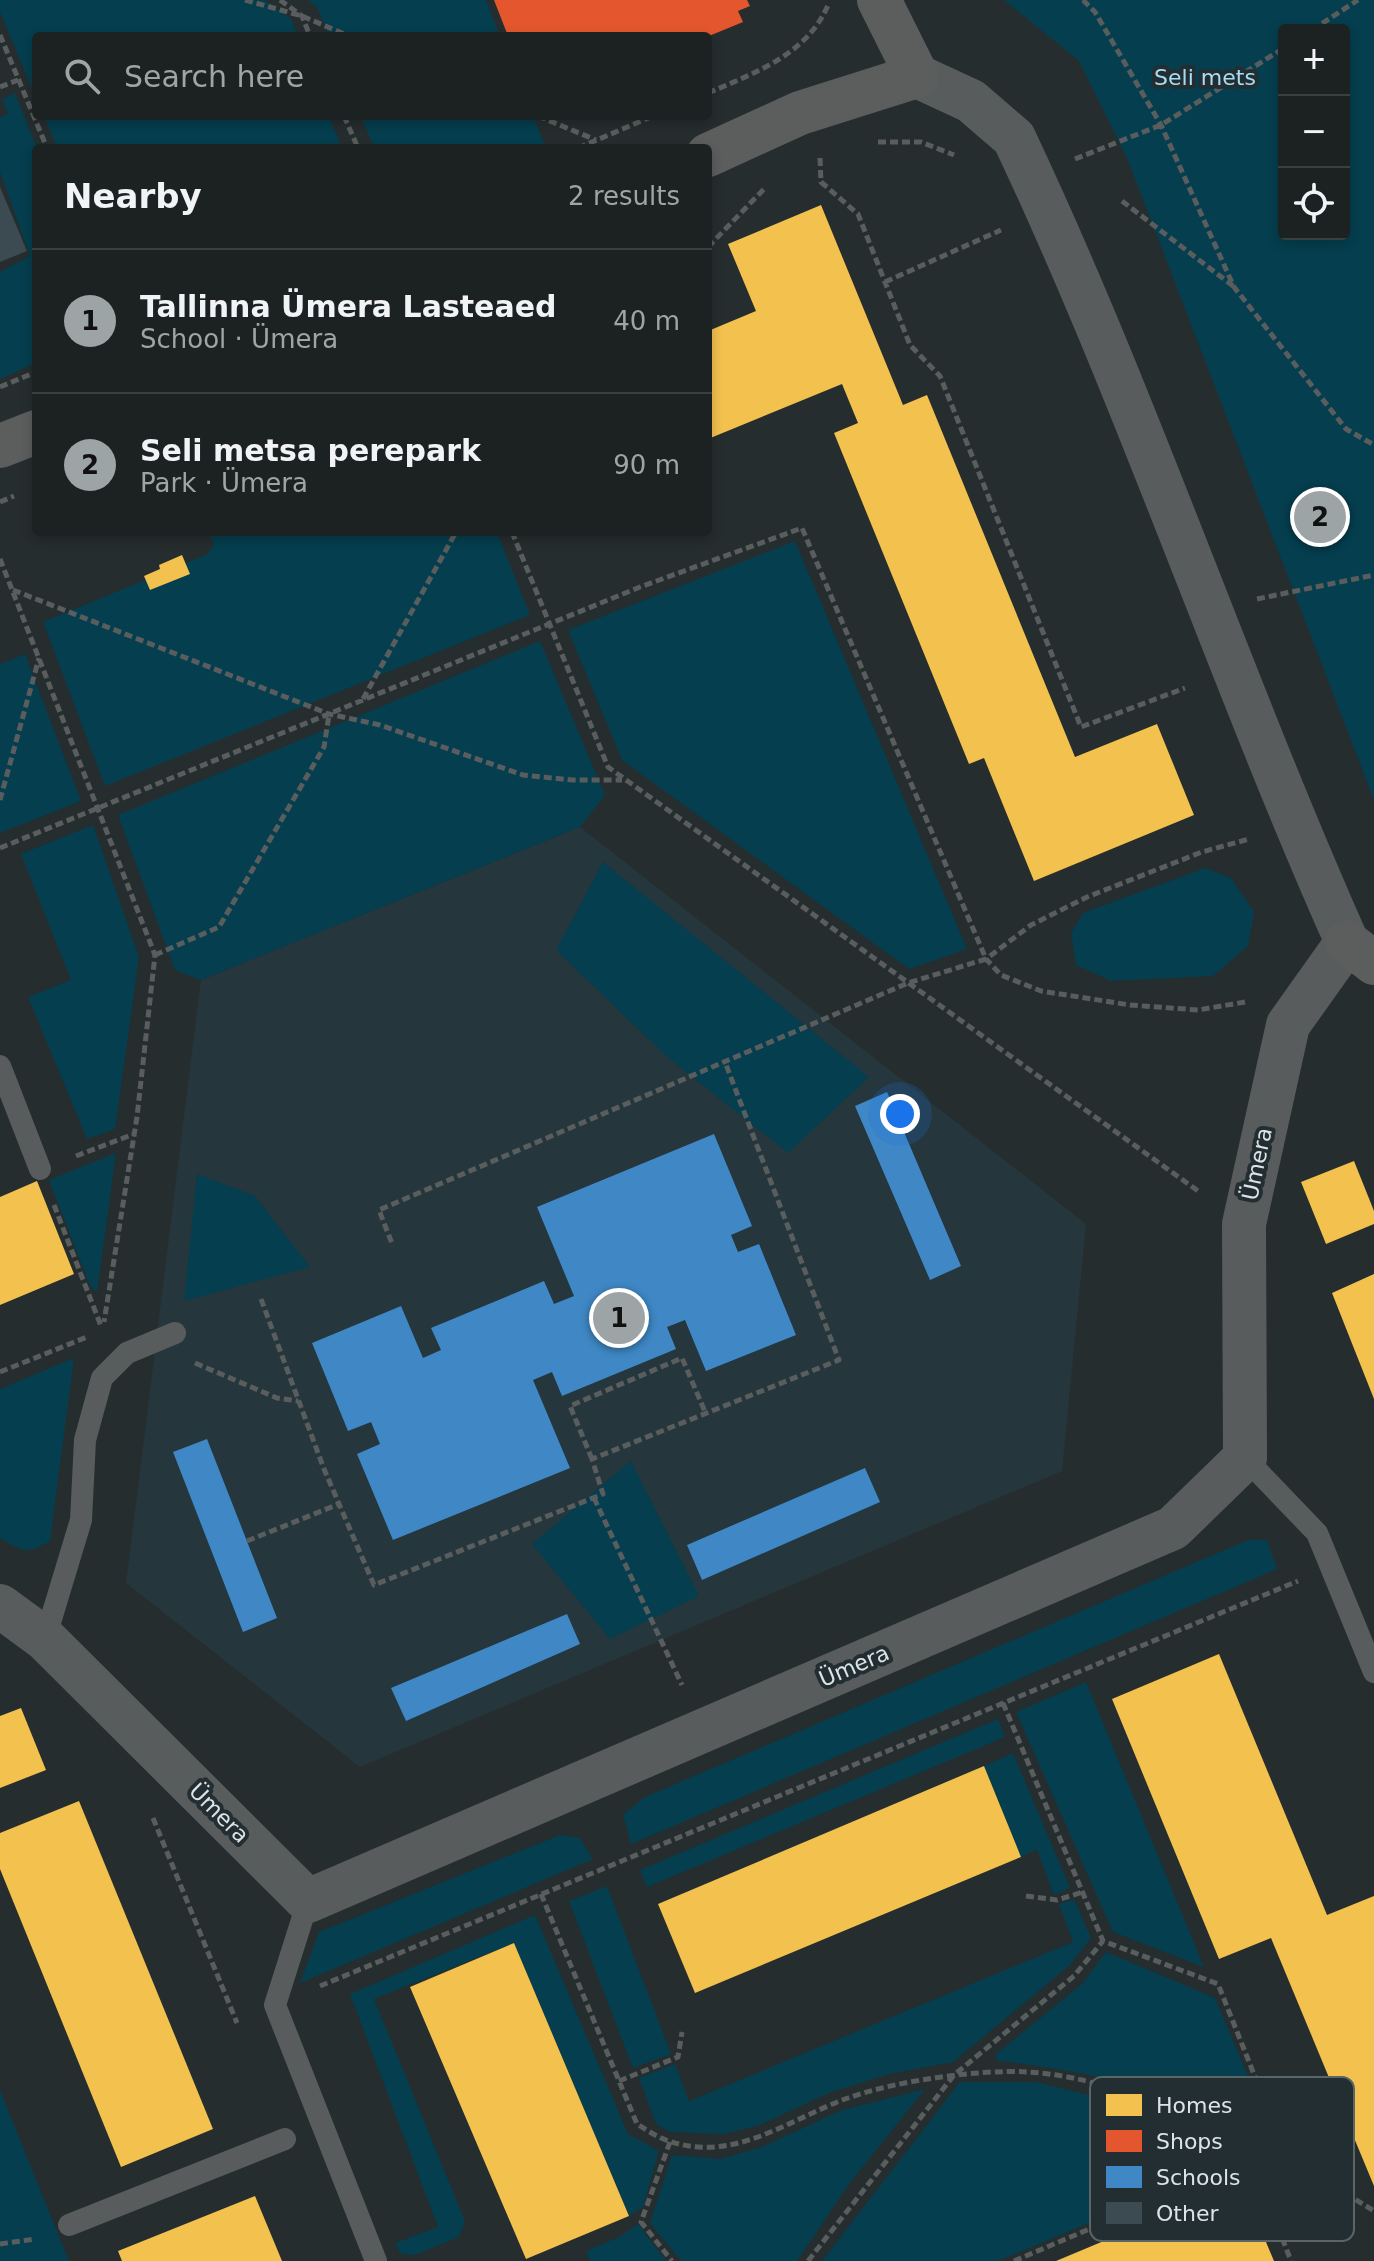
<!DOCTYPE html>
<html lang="en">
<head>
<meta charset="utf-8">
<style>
	:root { --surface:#1c2222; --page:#252a2a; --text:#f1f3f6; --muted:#a0a4a5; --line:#3a3f40; --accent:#9da4a6 }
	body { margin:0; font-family:"DejaVu Sans",sans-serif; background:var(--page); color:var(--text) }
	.controls { position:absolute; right:24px; top:24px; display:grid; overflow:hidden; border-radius:8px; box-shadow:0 4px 12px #0003 }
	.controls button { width:72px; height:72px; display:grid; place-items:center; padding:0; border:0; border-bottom:2px solid var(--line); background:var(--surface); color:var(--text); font:40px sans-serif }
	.you { position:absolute; left:900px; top:1114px; width:28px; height:28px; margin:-20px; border:6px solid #fff; border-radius:50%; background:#1a73e8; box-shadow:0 0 0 12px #1a73e833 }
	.badge { display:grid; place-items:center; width:52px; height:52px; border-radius:50%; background:var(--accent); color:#111; font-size:26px; font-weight:700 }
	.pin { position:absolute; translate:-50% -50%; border:4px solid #fff; box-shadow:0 2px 8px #0006 }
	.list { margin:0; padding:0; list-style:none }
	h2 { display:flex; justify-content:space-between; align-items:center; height:104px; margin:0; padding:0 32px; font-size:34px }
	h2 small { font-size:26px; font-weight:400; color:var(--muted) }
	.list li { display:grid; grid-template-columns:52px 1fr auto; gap:24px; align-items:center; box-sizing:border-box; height:144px; padding:0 32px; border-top:2px solid var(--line) }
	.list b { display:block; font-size:30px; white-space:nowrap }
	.list p { margin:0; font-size:26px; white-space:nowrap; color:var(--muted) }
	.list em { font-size:26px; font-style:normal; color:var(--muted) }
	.icon { flex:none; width:44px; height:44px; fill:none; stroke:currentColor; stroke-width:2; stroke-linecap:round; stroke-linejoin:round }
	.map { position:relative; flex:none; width:1374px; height:2261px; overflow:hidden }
	.search { position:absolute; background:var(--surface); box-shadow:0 4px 12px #0003; left:32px; top:32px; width:680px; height:88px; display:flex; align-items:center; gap:20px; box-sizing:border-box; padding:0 28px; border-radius:8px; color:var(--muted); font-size:30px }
	.panel { position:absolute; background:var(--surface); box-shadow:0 4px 12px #0003; left:32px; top:144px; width:680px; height:392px; border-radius:8px }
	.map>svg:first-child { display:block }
</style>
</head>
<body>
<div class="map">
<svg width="1374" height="2261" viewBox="0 0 1374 2261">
	<rect width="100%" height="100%" fill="#262d2e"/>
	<path fill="#25363d" d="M580,827L1086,1224L1062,1471L360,1767L126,1583L201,980Z"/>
	<path fill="#053e4e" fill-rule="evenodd" d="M0,0H264L291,19L298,36H36V98L0,12Z
		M308,0H486L500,36H329L317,7Z
		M1004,0H1374V800L1127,158L1079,61ZM1284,30H1344V234H1284Z
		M15,93L37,148L36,363L0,379V272L30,256L0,172V117L8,114L2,99Z
		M44,116H329L342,148H57Z
		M361,116H533L546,148H374Z
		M209,532H497L530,615L105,786L43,622L208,554L214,544Z
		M795,541L967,949L909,969L622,760L568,630Z
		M540,641L605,795L580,827L201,980L175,970L118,815Z
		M25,654L81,801L0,833V664Z
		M93,825L139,957L115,1129L87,1139L28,997L71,980L21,854Z
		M603,862L869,1077L788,1153L665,1055L556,950Z
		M1205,868L1231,878L1254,912L1248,946L1213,976L1111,981L1076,965L1071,933L1083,913Z
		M116,1153L97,1292L90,1286L49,1180Z
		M197,1174L255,1196L310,1267L184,1301Z
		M74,1358L50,1541C26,1555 23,1552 0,1538V1389Z
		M631,1461L699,1596L610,1639L532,1544Z
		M1248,1540H1267L1277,1569L631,1844L623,1815L645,1797Z
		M1086,1682L1204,1967L1113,1932L1016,1712Z
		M998,1719L1005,1737L647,1887L640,1870Z
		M1013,1753L1070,1888L1054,1895L1037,1849L1021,1857L984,1766Z
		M560,1835L580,1838L593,1859L300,1983L319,1932Z
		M607,1886L671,2054L633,2068L569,1901Z
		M1074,1899L1091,1938L1070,1965L953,2062L889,2074L829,2093L760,2125L724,2134L670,2132L656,2124L639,2078L675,2064L689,2101L1073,1942L1059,1904Z
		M535,1915L628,2134L659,2151L643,2207L629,2216L514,1943L374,1999L465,2221L459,2237L415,2255L401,2254L395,2243L438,2227L350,1994Z
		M1106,1952L1215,1998L1271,2131L1265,2139C1176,2094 1097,2071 998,2061L995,2055L1082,1984Z
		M960,2082H1036L1156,2112L1237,2147L1234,2162L998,2261H822Z
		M925,2089L849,2184L797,2261H681L650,2223L672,2155L720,2159L762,2147L842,2110Z
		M0,2090L60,2239L69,2261H0Z
		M638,2224L666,2261H590L586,2251L619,2237Z"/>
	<path fill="#f2c14e" d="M821,205L903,405L927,395L1075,757L1157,724L1194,815L1034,881L984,758L969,764L834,433L858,423L842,384L708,439V331L756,311L728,244Z
		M182,555L190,574L150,590L144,576L160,569L159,565Z
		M1354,1161L1374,1211V1224L1326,1244L1301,1182Z
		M37,1181L74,1274L0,1305V1197Z
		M1374,1274V1399L1332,1293Z
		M1219,1654L1327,1915L1374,1896V2186L1271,1938L1219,1959L1112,1699Z
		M21,1708L46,1770L0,1788V1716Z
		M984,1766L1021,1857L695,1993L658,1904Z
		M79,1801L213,2129L121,2167L0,1869V1833Z
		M514,1943L629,2216L526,2259L410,1987Z
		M1241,2183L1274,2261H1056L1099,2243Z
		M255,2196L282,2261H122L118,2251Z"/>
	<path fill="#e4572e" d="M494,0H747L750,6L738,11L743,22L709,36H508Z"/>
	<path fill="#3f88c5" d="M887,1092L961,1266L930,1280L855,1106Z
		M714,1134L752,1226L731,1235L738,1252L759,1244L796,1335L706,1371L685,1320L667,1327L676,1349L562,1396L552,1372L533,1380L570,1468L393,1540L357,1454L380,1444L371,1422L348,1431L312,1343L401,1306L423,1358L441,1350L431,1328L544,1281L554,1304L574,1296L537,1207Z
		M207,1439L277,1618L243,1632L173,1452Z
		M865,1468L880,1502L702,1580L687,1545Z
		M567,1614L580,1644L406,1721L391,1688Z"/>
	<path fill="#3c4a52" d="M0,187L27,251L0,262Z"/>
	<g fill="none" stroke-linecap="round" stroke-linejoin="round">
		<path stroke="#5a5d5e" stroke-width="5" stroke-dasharray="8 4" stroke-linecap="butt" d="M245,0L302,16L349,36
			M280,0L302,16L310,36
			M1083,0L1095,12L1161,125L1234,287L1346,429L1374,445
			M1312,30L1358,0
			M0,35L47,148
			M0,87L18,80
			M708,93C754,73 807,55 828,5
			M344,116L358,148
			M538,116L596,140
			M878,142H921L954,155
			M578,148L653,116
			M820,158L821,182L858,214L910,345L940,376L1081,727L1185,688
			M1075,159L1161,125L1284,48
			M1122,201L1233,286
			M708,247L766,187
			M885,282L1001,230
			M0,387L36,372
			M0,502L14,496
			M512,532L608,767L1201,1193
			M0,559L155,955L137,1117L104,1322
			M13,590L329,714L380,725L523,775L572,780H622
			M1257,599L1374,575
			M363,699L456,532
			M0,800L39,658
			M0,848L640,587L802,528L986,959L908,983L379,1210L393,1246
			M155,955L219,927L324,747L329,715
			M1245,1002L1198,1010L1130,1005L1041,991L1001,975L986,959L1031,925L1087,897L1202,852L1249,839
			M76,1156L134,1134
			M54,1205L101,1326
			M261,1299L324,1469L374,1585L603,1494L592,1459L839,1360L725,1062
			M195,1363L277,1398L298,1401
			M0,1372L87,1337
			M592,1459L570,1406L682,1358L706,1414
			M594,1498L682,1685
			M247,1541L339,1504
			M1003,1703L1103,1941L1218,1984L1287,2157L1374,2211
			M153,1818L237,2023
			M541,1894L637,2124C647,2130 658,2138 669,2141C734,2164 791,2118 848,2098C895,2081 979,2069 1028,2072C1113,2077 1209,2124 1287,2157
			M1026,1896L1057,1900L1083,1892
			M320,1986L1298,1581
			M619,2081L678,2057L682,2032
			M670,2142L641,2222L672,2261
			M1252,2160L1291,2261
			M0,2244L35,2239
			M808,2261L954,2075L1074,1976L1103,1941
			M1014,2261L1271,2152"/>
		<path stroke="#595c5d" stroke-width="22" d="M0,1066L40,1169
			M1245,1458L1317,1533L1374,1672
			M45,1639L81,1520L85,1440L102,1378L127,1353L175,1333
			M308,1901L275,2005L376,2261
			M69,2225L285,2139"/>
		<path stroke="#595c5d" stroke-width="44" d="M0,1606L45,1639L308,1901L1173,1528L1245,1458L1244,1224L1288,1025L1347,942C1229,677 1138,400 1014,138L971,101L917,76"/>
		<path stroke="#5c5e5e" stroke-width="44" d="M708,155L800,113L917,76L879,0
			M0,446L36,432
			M1347,942L1374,963"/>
	</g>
	<g text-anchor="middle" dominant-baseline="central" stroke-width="8" stroke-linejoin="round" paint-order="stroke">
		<g font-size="22" fill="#a7ddf2" stroke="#232e32">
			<text x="1205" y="77">Seli mets</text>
		</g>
		<g font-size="22" fill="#dde4e7" stroke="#232e32">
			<text transform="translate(1257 1164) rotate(-78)">Ümera</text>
			<text transform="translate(854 1666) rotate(-23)">Ümera</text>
			<text transform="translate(219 1813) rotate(45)">Ümera</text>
		</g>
	</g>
	<rect x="1090" y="2077" width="264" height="164" rx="12" fill="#232e32" stroke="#5b6568" stroke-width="2"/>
	<rect x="1106" y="2094" width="36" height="22" fill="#f2c14e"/>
	<rect x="1106" y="2130" width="36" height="22" fill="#e4572e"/>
	<rect x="1106" y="2166" width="36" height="22" fill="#3f88c5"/>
	<rect x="1106" y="2202" width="36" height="22" fill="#3c4a52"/>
	<g font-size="22" fill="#dde4e7">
		<text x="1156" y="2113">Homes</text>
		<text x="1156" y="2149">Shops</text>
		<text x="1156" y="2185">Schools</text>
		<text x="1156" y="2221">Other</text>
	</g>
</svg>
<div class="controls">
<button>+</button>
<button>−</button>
<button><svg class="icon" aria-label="locate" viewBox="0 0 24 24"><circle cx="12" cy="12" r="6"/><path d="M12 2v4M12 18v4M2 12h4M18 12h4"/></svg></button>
</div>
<div class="you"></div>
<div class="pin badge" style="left:619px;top:1318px">1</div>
<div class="pin badge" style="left:1320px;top:517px">2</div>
<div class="search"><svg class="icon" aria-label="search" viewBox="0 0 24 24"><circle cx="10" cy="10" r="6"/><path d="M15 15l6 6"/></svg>Search here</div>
<section class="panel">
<h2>Nearby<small>2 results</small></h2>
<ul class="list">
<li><span class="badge">1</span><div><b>Tallinna Ümera Lasteaed</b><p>School · Ümera</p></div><em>40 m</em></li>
<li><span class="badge">2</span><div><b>Seli metsa perepark</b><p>Park · Ümera</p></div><em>90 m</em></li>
</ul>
</section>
</div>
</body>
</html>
